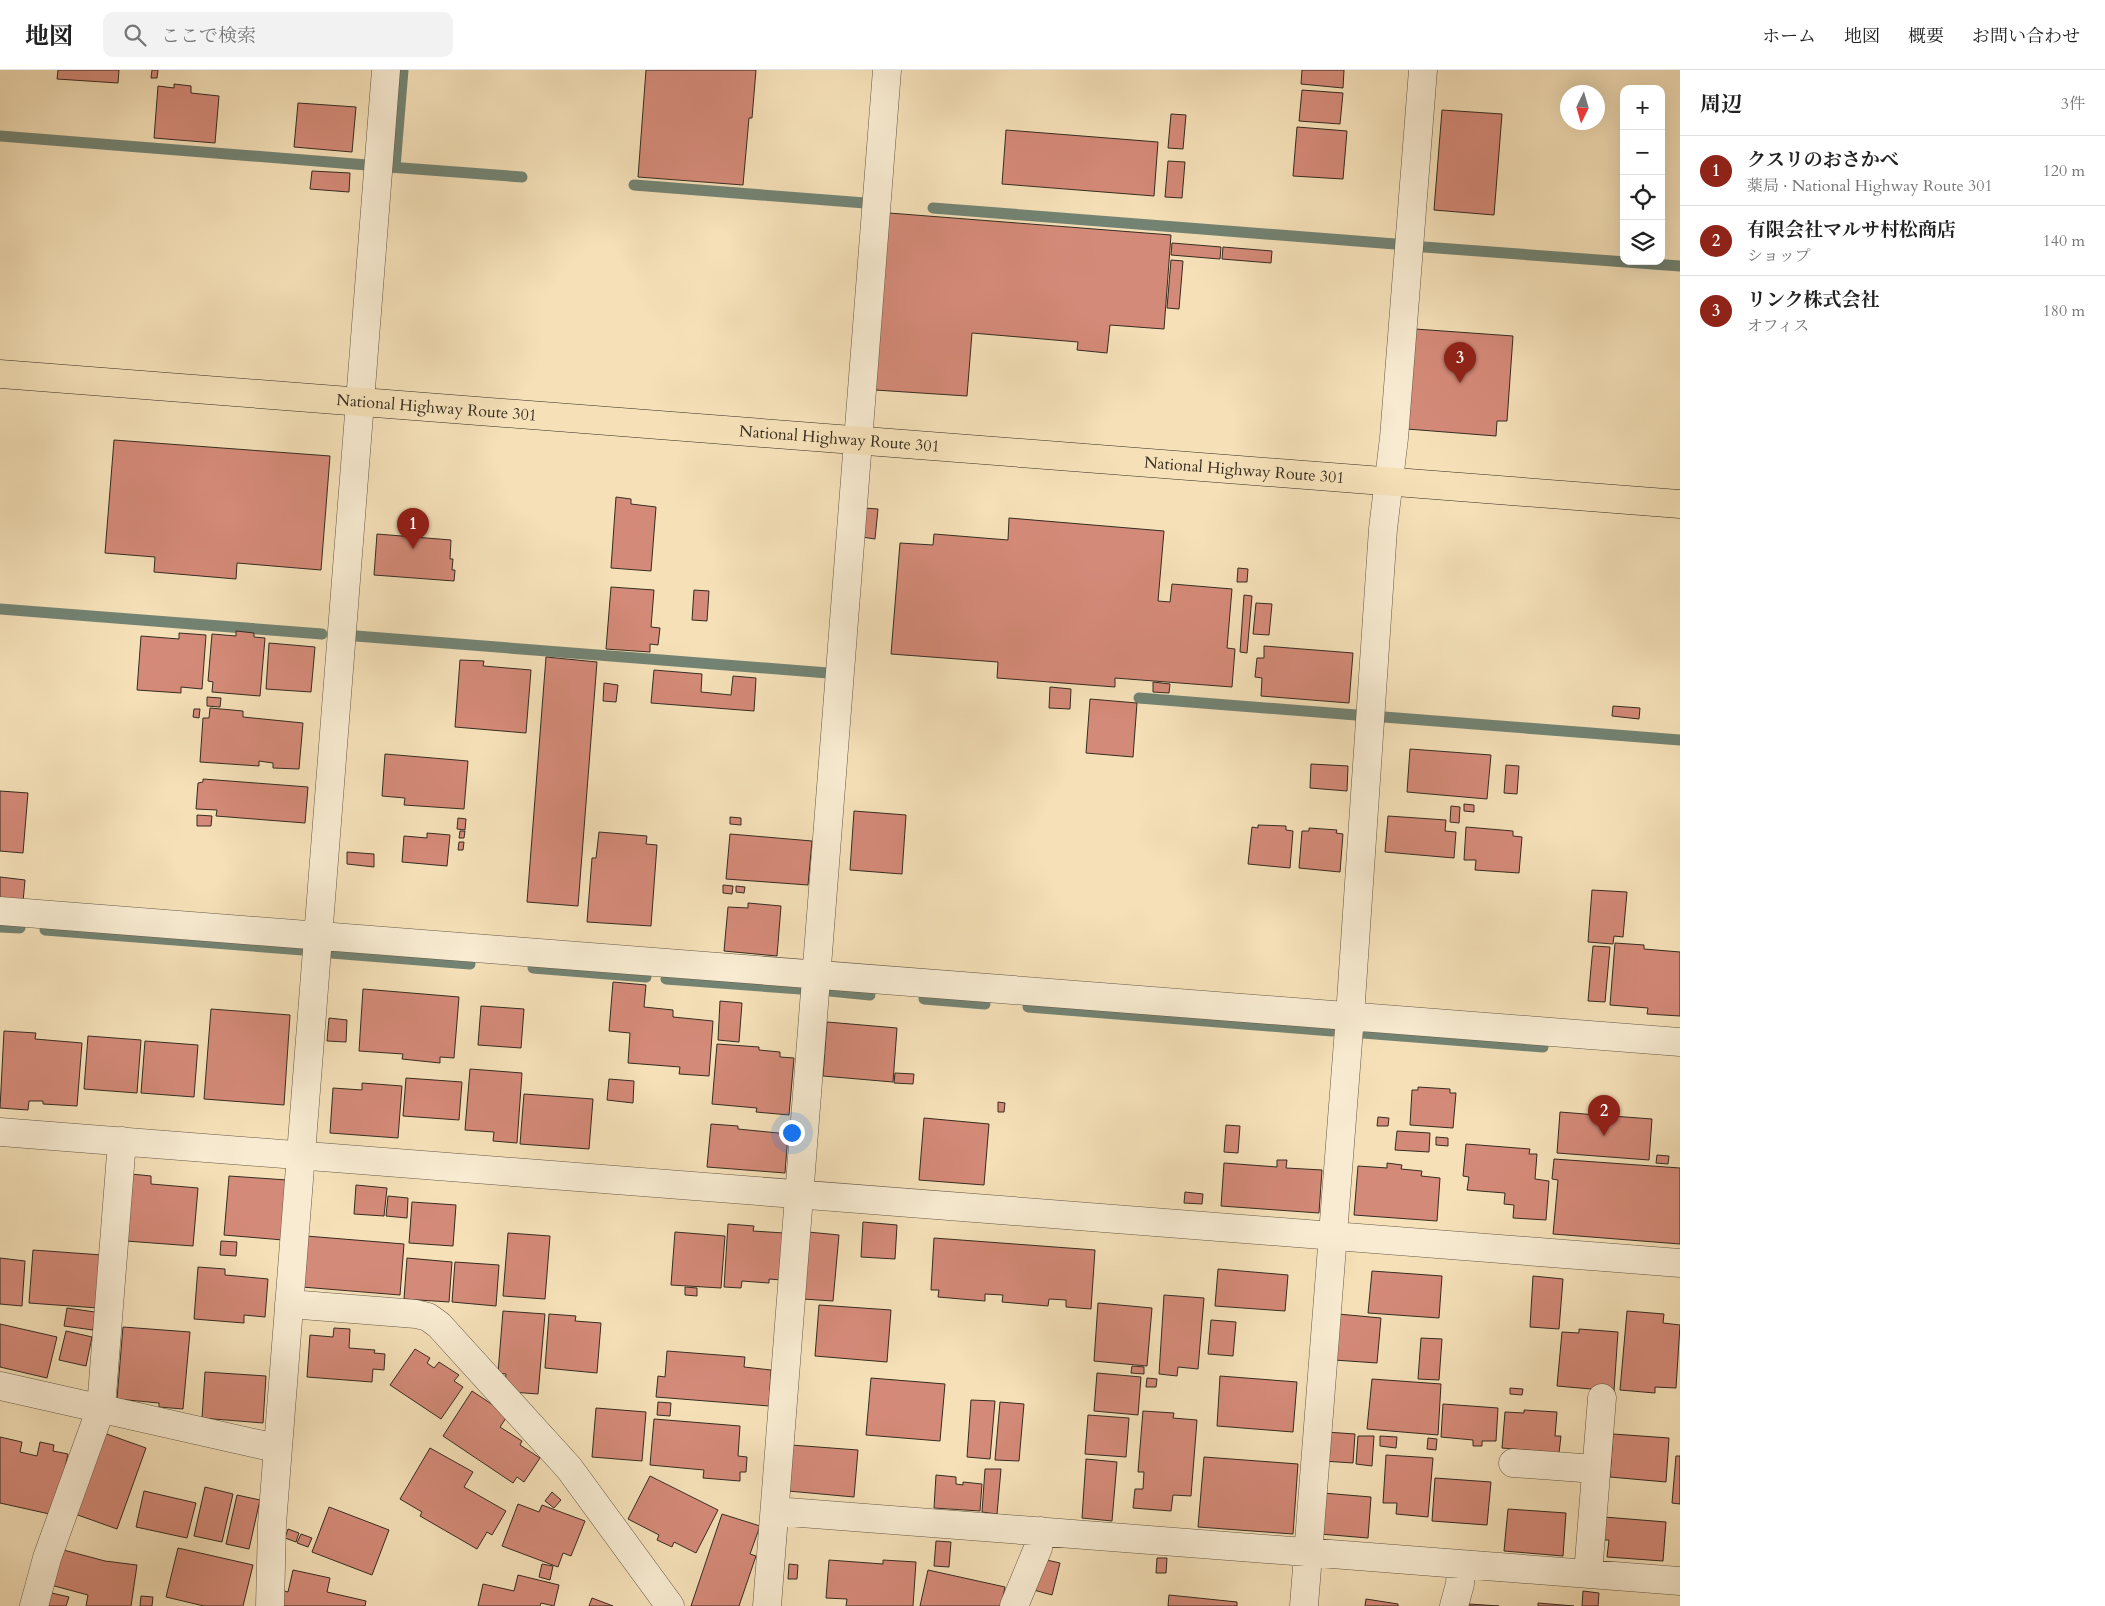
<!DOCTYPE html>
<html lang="ja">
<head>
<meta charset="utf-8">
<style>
	:root { --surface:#fff; --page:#f2f2f2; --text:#222; --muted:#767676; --line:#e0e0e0; --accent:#8f2418 }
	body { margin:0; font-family:Cardo,"Noto Serif JP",serif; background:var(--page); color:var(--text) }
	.controls { position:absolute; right:15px; top:15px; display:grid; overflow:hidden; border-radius:10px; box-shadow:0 5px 20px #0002 }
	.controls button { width:45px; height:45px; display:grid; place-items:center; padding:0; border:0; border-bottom:1px solid var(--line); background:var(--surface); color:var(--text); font:25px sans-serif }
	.compass { position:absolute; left:1560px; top:15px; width:45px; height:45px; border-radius:50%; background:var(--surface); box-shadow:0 5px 20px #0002; rotate:185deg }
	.you { position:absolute; left:791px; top:1062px; width:18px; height:18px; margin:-12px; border:4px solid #fff; border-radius:50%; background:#1a73e8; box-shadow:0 0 0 8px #1a73e833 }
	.badge { display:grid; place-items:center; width:32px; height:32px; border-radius:50%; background:var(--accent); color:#fff; font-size:16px; font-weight:700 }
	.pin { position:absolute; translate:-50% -41px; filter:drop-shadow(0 1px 2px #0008) }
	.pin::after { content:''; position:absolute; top:26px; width:18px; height:15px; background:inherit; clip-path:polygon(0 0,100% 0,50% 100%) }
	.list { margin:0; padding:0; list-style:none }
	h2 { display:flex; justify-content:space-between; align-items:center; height:65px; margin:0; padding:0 20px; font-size:21px }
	h2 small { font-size:16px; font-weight:400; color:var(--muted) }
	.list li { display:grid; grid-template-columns:32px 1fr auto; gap:15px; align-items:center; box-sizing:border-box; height:70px; padding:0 20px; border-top:1px solid var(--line) }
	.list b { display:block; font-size:19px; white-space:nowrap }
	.list p { margin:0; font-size:16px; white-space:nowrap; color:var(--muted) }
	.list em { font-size:16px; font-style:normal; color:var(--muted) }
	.icon { flex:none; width:28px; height:28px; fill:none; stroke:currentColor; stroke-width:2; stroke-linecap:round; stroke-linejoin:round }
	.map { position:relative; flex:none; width:1680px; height:1536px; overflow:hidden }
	header { display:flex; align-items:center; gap:30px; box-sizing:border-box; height:70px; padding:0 25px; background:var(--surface); border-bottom:1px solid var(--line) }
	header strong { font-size:24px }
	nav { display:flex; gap:28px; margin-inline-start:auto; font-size:18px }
	.search { width:350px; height:45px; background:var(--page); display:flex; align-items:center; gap:12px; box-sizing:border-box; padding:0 18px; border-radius:10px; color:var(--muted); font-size:19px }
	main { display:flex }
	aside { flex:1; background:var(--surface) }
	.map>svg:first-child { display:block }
</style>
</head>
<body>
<header>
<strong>地図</strong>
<div class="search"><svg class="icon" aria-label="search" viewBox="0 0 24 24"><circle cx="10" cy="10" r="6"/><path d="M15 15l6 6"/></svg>ここで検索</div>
<nav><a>ホーム</a><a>地図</a><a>概要</a><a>お問い合わせ</a></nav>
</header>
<main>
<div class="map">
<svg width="1680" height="1536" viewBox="0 0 1680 1536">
	<rect width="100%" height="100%" fill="#f5e0b8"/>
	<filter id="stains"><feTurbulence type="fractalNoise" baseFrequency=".004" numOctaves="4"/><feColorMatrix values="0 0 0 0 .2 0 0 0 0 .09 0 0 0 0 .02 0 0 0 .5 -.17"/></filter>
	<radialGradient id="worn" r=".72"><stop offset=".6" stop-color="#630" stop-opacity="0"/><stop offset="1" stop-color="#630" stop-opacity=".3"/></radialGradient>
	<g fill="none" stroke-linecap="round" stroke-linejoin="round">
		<path stroke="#738373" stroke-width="11" d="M0,66L367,95
			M389,97L522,107
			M395,97L403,0
			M634,115L865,133
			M933,138L1395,174
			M1424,177L1680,196
			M0,539L322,564
			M356,566L828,603
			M1139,628L1356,645
			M1384,647L1680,670
			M0,857L20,858
			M45,860L303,880
			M331,883L470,894
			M533,898L646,907
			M666,909L801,919
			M830,921L870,925
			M924,929L985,934
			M1028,937L1332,961
			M1363,963L1543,977"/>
	</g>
	<path fill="#d48a78" stroke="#352c20" d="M58,0H119L118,13L57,9Z
		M152,0H158L157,8H151Z
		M646,0H756L752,48H749L743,115L638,107Z
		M1302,0H1344L1343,18L1301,14Z
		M174,14L191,16V23L219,26L215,73L154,68L158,16L174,18Z
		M1302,20L1343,23L1340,54L1299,51Z
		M298,33L356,37L352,82L294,77Z
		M1442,40L1502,44L1494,145L1434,140Z
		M1171,44L1186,45L1183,79L1168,78Z
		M1297,57L1347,61L1343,109L1293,106Z
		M1006,60L1158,72L1154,126L1002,114Z
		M1168,91L1185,92L1182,128L1165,127Z
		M312,101L350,103L349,122L310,119Z
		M889,143L1171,165L1164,259L1110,255L1107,283L1077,280L1078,272L972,263L967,326L875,320Z
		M1172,173L1221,177L1220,189L1171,185Z
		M1223,177L1272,181L1271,193L1222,189Z
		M1171,190L1183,191L1179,239L1167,238Z
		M1415,259L1513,266L1507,351H1497L1496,366L1407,359Z
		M114,370L330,386L321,500L237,493L236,509L154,502L155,487L105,483Z
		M616,427L631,429V434L656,437L651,501L611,498Z
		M864,438L878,439L875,469L862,467Z
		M1009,448L1164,461L1158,531L1170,532L1172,514L1232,519L1227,578L1235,579L1232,617L1115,608V617L997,608L998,592L891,584L900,473L933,475L934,464L1008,470Z
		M377,464L451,470L450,489H453L452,500H455L454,511L374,505Z
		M1238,498L1248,499L1247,512H1237Z
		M611,517L654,520L651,557L660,558L658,575L650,574V582L606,579Z
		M694,520L709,521L707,551L692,550Z
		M1244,525L1252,526L1247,583L1240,582Z
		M1256,533L1272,534L1269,565L1253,564Z
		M236,561L254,563V567L265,568L260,626L212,622L213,612L208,611L212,564L236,566Z
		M179,563L206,565L202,619L181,617V623L137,620L141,566L179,569Z
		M269,573L315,577L311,622L266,619Z
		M1264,576L1353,583L1349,633L1261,626L1262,608L1255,607L1257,588H1264Z
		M546,587L597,592L578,836L527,832Z
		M460,590L484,591L483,596L531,600L526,663L455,657Z
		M654,600L702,604L701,622L731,625L733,606L756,608L754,641L651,633Z
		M1153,612L1170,614L1169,623L1153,622Z
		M604,613L618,615L616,632L603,631Z
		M1050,617L1071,619L1070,639L1049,638Z
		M207,627L221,628L220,637L207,636Z
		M1090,629L1137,633L1133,687L1086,683Z
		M1613,636L1640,638L1639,649L1612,646Z
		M210,638L243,641V647L303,653L299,699L273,698V693L259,691V696L200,692L203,648H209Z
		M194,639H200L199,648L193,647Z
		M1410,679L1491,685L1487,729L1407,722Z
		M385,684L468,691L464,739L404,735L405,728L382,726Z
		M1311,694L1348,696L1347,721L1310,718Z
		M1506,695L1519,696L1517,724L1504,723Z
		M203,709L308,717L305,753L216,746L217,740L196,739L198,713L203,712Z
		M0,721L28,723L23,783L0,781Z
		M1464,734L1474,735V742L1464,741Z
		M1451,736L1460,737L1459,753L1450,752Z
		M854,741L906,745L902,804L850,800Z
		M197,745L212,746L211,756H197Z
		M1388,746L1446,750L1445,761L1456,762L1454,788L1385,782Z
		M730,747L741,748V755L730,754Z
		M458,748L466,749L465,760L457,759Z
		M1258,755L1286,756V760L1293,761L1290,798L1248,794L1252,757L1258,758Z
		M1466,757L1513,761V766L1522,767L1519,803L1475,800L1476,790H1464Z
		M1309,758L1337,760L1336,763L1343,764L1340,802L1299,798L1302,761H1309Z
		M460,761H465L464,768H459Z
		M599,762L647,766L646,774L657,775L651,856L587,852L592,788H596Z
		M427,763L450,765L447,796L402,792L404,766L427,768Z
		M730,764L812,771L808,815L726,809Z
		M459,772H464L463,780H458Z
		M347,782L374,784V797L347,794Z
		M0,807L25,810L23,832L0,830Z
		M723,815L733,816L732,824L723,823Z
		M736,816L745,817L744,823L736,822Z
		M1592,820L1627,822L1623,867L1614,866L1613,874L1588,872Z
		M748,833L781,836L777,886L724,881L728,837L748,838Z
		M1615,873L1644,875V879L1680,882V946L1647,944L1648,938L1610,935Z
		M1593,876L1610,877L1605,932L1588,931Z
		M613,912L646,915L644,937L673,940V947L713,951L709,1006L679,1004L680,997L628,993L630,963L609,961Z
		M363,919L459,927L454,988L440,987V993L402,989L403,984L359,981Z
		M720,931L742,933L739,972L718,970Z
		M481,936L524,939L521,978L478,975Z
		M211,939L290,945L284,1035L204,1029Z
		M329,948L347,950L346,972L327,971Z
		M827,952L897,958L893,1012L823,1006Z
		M4,961L36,963L35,969L82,973L77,1036L43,1034V1031H29L28,1040L0,1038Z
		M88,966L141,970L137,1023L84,1019Z
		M145,971L198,975L194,1027L141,1023Z
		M717,974L759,977V980L780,982V987L794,988L789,1045L756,1042L757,1038L712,1034Z
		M470,999L522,1003L517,1073L493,1071L494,1062L465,1060Z
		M895,1003L914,1004L913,1014L894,1013Z
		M406,1008L462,1012L459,1050L403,1046Z
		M609,1009L634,1011L633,1033L607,1030Z
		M362,1013L402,1016L398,1068L330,1063L333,1018L362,1020Z
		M1418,1017L1450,1019V1023H1456L1453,1058L1410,1055L1412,1020H1418Z
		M524,1024L593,1029L589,1079L520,1074Z
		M998,1032L1005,1033L1004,1042H998Z
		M1598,1041L1612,1042V1046L1652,1049L1649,1090L1557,1083L1560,1042L1597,1045Z
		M1378,1047L1389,1048L1388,1056H1377Z
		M924,1048L989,1054L984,1115L919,1110Z
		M711,1054L738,1056V1059L788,1064L785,1103L707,1097Z
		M1226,1055L1240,1056L1238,1083L1224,1082Z
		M1397,1061L1430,1063L1429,1082L1395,1080Z
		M1436,1067L1448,1068V1076L1436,1075Z
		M1466,1074L1530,1079L1529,1084H1537L1535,1109L1549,1111L1546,1150L1513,1148L1514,1135L1504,1134L1505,1123L1467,1120L1469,1107L1463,1106Z
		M1657,1085L1669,1086L1668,1094L1656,1093Z
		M1554,1089L1680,1098V1174L1553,1164L1558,1110L1552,1109Z
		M1277,1090H1287L1286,1098L1322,1100L1319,1143L1221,1136L1224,1093L1277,1097Z
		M1387,1093L1402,1095L1401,1099L1422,1101L1421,1106L1440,1108L1437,1151L1354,1145L1358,1096L1387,1098Z
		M131,1104L151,1106V1114L198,1118L193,1176L126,1171Z
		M229,1106L287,1110L283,1170L224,1165Z
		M356,1115L387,1118L384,1146L354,1144Z
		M1185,1122L1203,1124L1202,1134L1184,1133Z
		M388,1126L408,1128L407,1148L386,1146Z
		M412,1132L456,1135L453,1176L409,1173Z
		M863,1152L897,1155L895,1189L861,1187Z
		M728,1154L754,1156L753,1161L784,1163L781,1210L769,1209V1213L742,1211L741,1218L724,1217Z
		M675,1162L725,1166L721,1218L671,1215Z
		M808,1162L839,1165L833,1231L803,1229Z
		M508,1163L550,1166L545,1229L503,1226Z
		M306,1166L404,1174L400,1225L302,1217Z
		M934,1168L1095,1180L1091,1239L1066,1237V1230L1049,1229L1048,1236L1002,1232L1003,1225L985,1224V1231L938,1227L939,1220H931Z
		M221,1171L237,1172L236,1186L220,1185Z
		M33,1180L102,1185L98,1238L29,1233Z
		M0,1188L25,1191L22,1236L0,1234Z
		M407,1188L452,1192L449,1232L404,1229Z
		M455,1192L499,1195L496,1236L452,1232Z
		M198,1197L225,1199V1205L268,1209L265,1247L244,1245V1253L194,1249Z
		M1218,1199L1288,1205L1285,1241L1215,1236Z
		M1372,1201L1442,1206L1439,1248L1368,1243Z
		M1533,1206L1563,1209L1559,1259L1530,1257Z
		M685,1217L697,1218V1226L685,1225Z
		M1164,1225L1204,1228L1198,1299L1178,1297L1177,1306L1159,1304Z
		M1098,1233L1152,1238L1147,1296L1094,1291Z
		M819,1235L891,1240L887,1292L815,1286Z
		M67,1238L95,1242L93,1260L64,1256Z
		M503,1241L545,1244L538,1324L511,1322L505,1316L506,1304L498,1303Z
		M1627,1241L1664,1244L1663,1253L1680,1255L1676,1318L1655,1317V1323L1620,1320Z
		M549,1244L576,1246L575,1251L601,1253L597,1303L545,1298Z
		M1338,1244L1381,1248L1377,1293L1334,1290Z
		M1211,1250L1236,1252L1233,1286L1208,1284Z
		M0,1254L57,1267L47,1308L0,1297Z
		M123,1257L190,1262L183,1339L159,1337V1333L117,1329Z
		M334,1258L350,1259L349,1278L375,1280L374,1283L385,1284L384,1300L373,1299L372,1312L307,1307L310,1265L333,1267Z
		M1579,1259L1618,1262L1614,1321L1557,1316L1562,1262L1579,1263Z
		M66,1261L92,1267L86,1296L59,1290Z
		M1421,1268L1442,1269L1439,1310L1418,1309Z
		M415,1279L430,1288L427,1293L434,1298L439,1292L459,1305L454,1311L463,1317L441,1349L390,1315Z
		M667,1281L745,1287L744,1297L771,1300L769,1336L656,1327L658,1306L665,1307Z
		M1132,1296L1144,1297V1304L1131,1303Z
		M205,1302L266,1306L263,1353L202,1348Z
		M1097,1303L1141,1307L1138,1345L1094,1341Z
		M1220,1306L1297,1312L1293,1362L1217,1356Z
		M871,1308L945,1314L940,1371L866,1365Z
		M1147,1308L1157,1309L1156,1317H1146Z
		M1372,1309L1441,1314L1438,1365L1367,1359Z
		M1510,1318L1523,1319L1522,1325L1510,1324Z
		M472,1321L508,1345L500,1357L522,1371L520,1375L540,1388L524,1412L517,1407L513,1413L443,1366Z
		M971,1330L995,1331L990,1389L967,1387Z
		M658,1332L671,1333L670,1346L657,1345Z
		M1000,1332L1024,1334L1019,1391L995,1390Z
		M1443,1334L1498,1338L1496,1371H1482V1376H1473V1370L1441,1367Z
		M596,1338L646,1342L642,1391L592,1387Z
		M1524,1340L1557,1342L1555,1366H1561L1559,1383L1502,1378L1505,1342L1524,1343Z
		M1143,1341L1174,1343L1173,1348L1197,1350L1191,1426L1173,1425L1171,1441L1133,1438L1135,1419H1143L1144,1402H1138Z
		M1088,1345L1129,1348L1126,1387L1085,1384Z
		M654,1349L740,1356L738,1386L747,1387L746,1402H740V1411L703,1408L704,1400L650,1395Z
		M1326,1362L1355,1364L1353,1393L1323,1391Z
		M104,1363L146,1378L117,1459L75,1444Z
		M1613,1364L1669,1368L1666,1412L1610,1407Z
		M1358,1366H1374L1372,1396L1356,1394Z
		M1380,1366L1397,1367L1396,1378L1380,1376Z
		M0,1367L22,1372L20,1382L37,1386L40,1372L54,1375L53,1381L68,1384L54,1445L0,1433Z
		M1428,1368L1437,1369L1436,1380L1427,1379Z
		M791,1375L858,1380L854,1427L788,1421Z
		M430,1378L473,1402L464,1417L506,1441L492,1465L487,1462L477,1479L420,1446L422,1442L400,1429Z
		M1386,1385L1433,1388L1428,1447L1396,1444L1397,1433H1383Z
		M1676,1386H1680V1434L1672,1433Z
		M1204,1387L1298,1394L1293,1464L1198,1457Z
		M1086,1389L1117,1392L1112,1451L1082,1448Z
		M985,1399H1001L997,1444L982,1442Z
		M936,1405L956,1407V1414L963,1415V1412L982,1414L980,1441L934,1438Z
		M650,1406L718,1440L696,1483L674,1472L672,1477L657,1470L659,1465L628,1449Z
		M1435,1408L1491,1412L1487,1455L1432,1451Z
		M205,1417L233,1424L222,1472L194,1466Z
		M144,1421L196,1433L187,1468L136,1457Z
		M552,1422L561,1430L554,1438L545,1431Z
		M1323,1423L1371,1427L1368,1468L1320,1464Z
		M237,1425L260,1430L249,1479L226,1474Z
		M518,1434L539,1442L542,1435L585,1451L571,1486L563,1483L558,1497L502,1476Z
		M329,1437L389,1460L372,1505L312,1482Z
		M1508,1439L1566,1443L1563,1486L1504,1481Z
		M722,1444L760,1456L750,1484L756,1486L739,1536H691Z
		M1604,1447L1666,1452L1663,1491L1607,1487L1609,1470H1602Z
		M288,1459L299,1463L296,1472L285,1468Z
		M301,1464L312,1468L308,1477L297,1473Z
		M936,1471L951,1472L949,1497L934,1496Z
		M56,1478L105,1491L137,1495L131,1536H86L88,1525L47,1514Z
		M178,1478L253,1495L243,1536H204L166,1527Z
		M1157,1488H1167L1166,1503H1156Z
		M1042,1489L1060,1493L1052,1525L1030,1519Z
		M829,1490L883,1494V1490L916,1492L913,1536H846L847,1529L826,1528Z
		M542,1494L553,1496L550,1510L539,1507Z
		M789,1494L798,1495L797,1509H788Z
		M293,1500L330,1508L327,1522L366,1531L365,1536H278L281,1520L288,1522Z
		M928,1500L1005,1517L1001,1536H920Z
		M518,1505L559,1515L554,1536L541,1533L540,1536H478L483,1514L514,1521Z
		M43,1521L69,1527L66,1536H40Z
		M1583,1521L1599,1523L1598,1536H1582Z
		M1169,1525L1237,1532V1536H1168Z
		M141,1526L153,1527L152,1536H140Z
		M592,1528L613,1536H589Z
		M1366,1529L1398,1534V1536H1365Z
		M1538,1533L1574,1536H1538Z
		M1469,1534L1499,1536H1469Z"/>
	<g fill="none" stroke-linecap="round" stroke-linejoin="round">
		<defs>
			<path id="minor" d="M0,841L1680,972
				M0,1062L1680,1193
				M289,1234L416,1244L428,1247L439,1255L569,1398L670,1536
				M0,1316L267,1376L278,1377
				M1513,1393L1596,1399
				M775,1441L1680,1511
				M1588,1504L1602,1328
				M34,1536L47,1488L101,1338L122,1071
				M270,1536L272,1454L386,0
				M767,1536L887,0
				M1014,1536L1038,1478L1040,1461
				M1304,1536L1350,946L1383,459L1394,368L1423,0
				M1454,1536L1460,1514L1461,1494"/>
			<g id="highway">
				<path id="s1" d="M0,304L1680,434"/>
			</g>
		</defs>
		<use href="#minor" stroke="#655946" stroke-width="29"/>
		<use href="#highway" stroke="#352c20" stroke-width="29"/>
		<use href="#minor" stroke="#f8ebd1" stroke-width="28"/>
		<use href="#highway" stroke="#f5e0b8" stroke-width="28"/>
	</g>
	<g text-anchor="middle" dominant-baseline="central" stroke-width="4" stroke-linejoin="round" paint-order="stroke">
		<g font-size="16" fill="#352c20" stroke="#f8ebd1">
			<text stroke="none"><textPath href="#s1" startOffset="438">National Highway Route 301</textPath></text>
			<text stroke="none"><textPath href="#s1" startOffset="842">National Highway Route 301</textPath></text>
			<text stroke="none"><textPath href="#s1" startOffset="1248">National Highway Route 301</textPath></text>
		</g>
	</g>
	<rect width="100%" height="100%" filter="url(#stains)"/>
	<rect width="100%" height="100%" fill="url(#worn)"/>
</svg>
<div class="controls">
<button>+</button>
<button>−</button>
<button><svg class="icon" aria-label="locate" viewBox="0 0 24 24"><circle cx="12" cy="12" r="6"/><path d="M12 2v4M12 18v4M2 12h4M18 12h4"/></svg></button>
<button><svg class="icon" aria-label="layers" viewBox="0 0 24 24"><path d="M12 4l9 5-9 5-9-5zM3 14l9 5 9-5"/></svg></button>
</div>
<svg class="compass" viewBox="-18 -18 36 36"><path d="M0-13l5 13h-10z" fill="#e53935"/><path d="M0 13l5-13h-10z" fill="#767676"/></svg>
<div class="you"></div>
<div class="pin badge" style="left:413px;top:479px">1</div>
<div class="pin badge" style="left:1604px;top:1066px">2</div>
<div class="pin badge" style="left:1460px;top:313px">3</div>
</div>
<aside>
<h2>周辺<small>3件</small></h2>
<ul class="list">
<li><span class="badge">1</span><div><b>クスリのおさかべ</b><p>薬局 · National Highway Route 301</p></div><em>120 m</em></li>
<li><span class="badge">2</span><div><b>有限会社マルサ村松商店</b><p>ショップ</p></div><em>140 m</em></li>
<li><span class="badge">3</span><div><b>リンク株式会社</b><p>オフィス</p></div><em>180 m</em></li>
</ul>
</aside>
</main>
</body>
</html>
